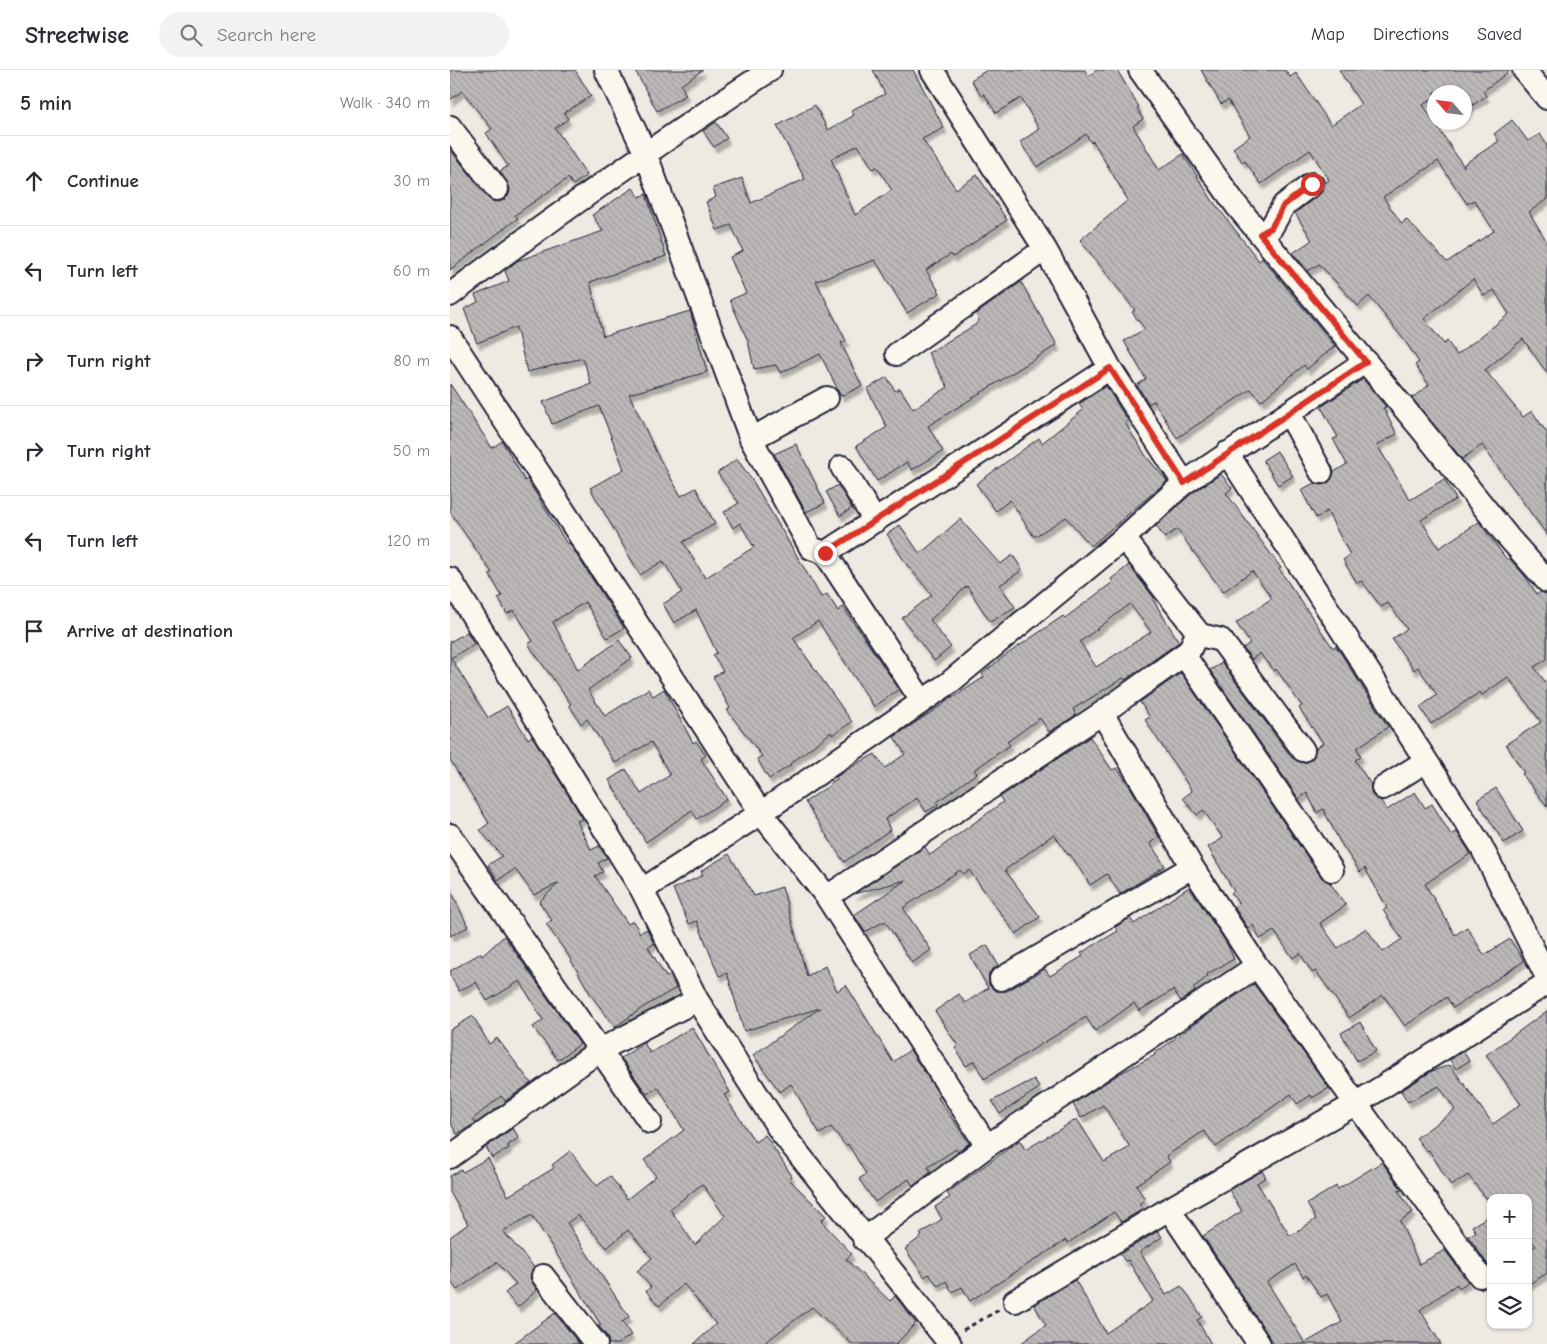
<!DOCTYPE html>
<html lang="en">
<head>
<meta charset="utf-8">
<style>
	:root { --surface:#fff; --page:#f2f2f3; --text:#2b2b33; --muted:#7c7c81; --line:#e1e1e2 }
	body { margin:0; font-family:"Comic Neue",sans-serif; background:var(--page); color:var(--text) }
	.controls { position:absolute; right:15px; bottom:15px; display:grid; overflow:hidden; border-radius:10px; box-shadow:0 1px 4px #0004 }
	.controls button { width:45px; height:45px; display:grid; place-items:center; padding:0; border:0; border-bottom:1px solid var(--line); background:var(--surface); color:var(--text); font:25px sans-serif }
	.compass { position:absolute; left:977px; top:15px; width:45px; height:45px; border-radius:50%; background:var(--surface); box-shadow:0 1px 4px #0004; rotate:298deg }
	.stop { position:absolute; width:15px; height:15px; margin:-11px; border:4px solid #d93025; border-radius:50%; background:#fff }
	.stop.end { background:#d93025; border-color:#fff; box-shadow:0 1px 5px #0008 }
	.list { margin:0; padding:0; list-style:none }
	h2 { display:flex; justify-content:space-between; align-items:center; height:65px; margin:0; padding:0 20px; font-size:21px }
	h2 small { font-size:16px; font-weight:400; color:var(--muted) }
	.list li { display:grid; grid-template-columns:32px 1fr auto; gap:15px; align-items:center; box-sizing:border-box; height:90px; padding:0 20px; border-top:1px solid var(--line) }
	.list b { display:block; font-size:19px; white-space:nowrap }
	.list em { font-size:16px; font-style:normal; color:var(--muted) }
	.icon { flex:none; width:28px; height:28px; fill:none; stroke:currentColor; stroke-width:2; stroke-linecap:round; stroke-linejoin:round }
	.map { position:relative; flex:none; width:1097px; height:1274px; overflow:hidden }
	header { display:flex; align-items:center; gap:30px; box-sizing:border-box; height:70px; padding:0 25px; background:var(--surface); border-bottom:1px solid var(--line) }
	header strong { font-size:24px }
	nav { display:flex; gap:28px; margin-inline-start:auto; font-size:18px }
	.search { width:350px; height:45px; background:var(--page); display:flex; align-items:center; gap:12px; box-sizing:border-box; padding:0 18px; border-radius:28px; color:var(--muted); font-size:19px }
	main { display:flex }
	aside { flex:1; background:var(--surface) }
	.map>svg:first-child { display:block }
</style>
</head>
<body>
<header>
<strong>Streetwise</strong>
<div class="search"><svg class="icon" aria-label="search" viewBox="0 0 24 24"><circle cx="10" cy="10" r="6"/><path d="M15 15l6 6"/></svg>Search here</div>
<nav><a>Map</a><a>Directions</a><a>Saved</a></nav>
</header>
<main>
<aside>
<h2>5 min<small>Walk · 340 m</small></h2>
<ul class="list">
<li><svg class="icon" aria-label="ahead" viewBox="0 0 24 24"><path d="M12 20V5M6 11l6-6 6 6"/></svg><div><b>Continue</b></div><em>30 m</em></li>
<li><svg class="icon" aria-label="left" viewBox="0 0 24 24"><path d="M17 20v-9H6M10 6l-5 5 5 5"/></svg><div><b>Turn left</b></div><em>60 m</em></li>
<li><svg class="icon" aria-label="right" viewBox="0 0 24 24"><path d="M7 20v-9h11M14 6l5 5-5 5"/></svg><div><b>Turn right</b></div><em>80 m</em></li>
<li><svg class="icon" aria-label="right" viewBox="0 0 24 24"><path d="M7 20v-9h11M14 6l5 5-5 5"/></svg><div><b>Turn right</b></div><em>50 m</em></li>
<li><svg class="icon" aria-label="left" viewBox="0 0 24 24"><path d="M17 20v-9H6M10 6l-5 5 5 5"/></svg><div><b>Turn left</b></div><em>120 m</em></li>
<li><svg class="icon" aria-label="arrive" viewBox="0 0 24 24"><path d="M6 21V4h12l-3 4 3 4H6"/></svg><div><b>Arrive at destination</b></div></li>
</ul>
</aside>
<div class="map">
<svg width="1097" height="1274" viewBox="0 0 1097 1274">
	<defs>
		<pattern id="building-back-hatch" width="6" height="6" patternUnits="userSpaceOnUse" patternTransform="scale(1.25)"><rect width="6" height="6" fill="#bcb8b8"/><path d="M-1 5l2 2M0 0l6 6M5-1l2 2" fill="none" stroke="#a19e9f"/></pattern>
		<filter id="shadow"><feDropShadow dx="3" dy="5.5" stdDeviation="1" flood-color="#0004"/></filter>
	</defs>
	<rect width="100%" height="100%" fill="#eeeae2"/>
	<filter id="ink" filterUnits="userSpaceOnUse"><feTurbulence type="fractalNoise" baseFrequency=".02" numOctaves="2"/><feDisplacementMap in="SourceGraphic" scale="10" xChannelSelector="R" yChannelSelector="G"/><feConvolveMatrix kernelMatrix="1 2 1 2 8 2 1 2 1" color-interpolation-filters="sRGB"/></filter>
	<g filter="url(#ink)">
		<path fill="url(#building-back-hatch)" stroke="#22223b" fill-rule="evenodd" filter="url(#shadow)" d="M0,0H125L141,26L114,43L118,49L105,58L137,105L123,115L118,108L65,145L68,148L0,200V79L41,131L48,132L54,130L59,125L60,118L50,101L58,96L36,63L42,59L12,21L0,30Z
			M185,0H253L231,15L236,25L207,41Z
			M423,0H463L494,58L472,69L506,119L527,105L557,150L503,187L501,184L476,200L490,223L457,243L425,190L366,211L396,271L391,273L412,316L391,326L370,284L330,303L326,295L304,299L298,271L280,230L296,223L280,187L293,181L281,155L267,160L256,132L266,127L263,118L292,108L301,133L355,109L327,56L365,35L378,60L403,46L401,40L435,24ZM408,75L423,99L427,97L442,120L405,145L381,89Z
			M537,0H635L638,6L647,0H667L689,37L687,38L693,49L683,56L709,100L733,84L762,130L809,191L812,188L885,276L857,299L854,295L811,331L801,319L727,368L705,333L703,331L699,334L687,315L696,309L674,271L695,259L682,242L685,240L630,170L678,130L643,71L641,73L636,64L587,97L570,72L589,59L571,28L546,43L534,24L531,26L521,10Z
			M751,0H835L840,7L846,3L881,55L911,34L889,0H1061L1033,21L1036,26L1014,41V22H984V27L973,35L1014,97V94L1049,71L1044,64L1062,50L1078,71L1090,64L1097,75V129L1079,142L1097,172V303L1073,269L1035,300L1073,347L1082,341L1097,363V465L1032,375L1012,389L962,328L979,315L965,295L969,292L955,271L919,226L908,236L869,194L858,201L843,183L862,170L845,143L870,124L875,113L879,110L860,80L811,114L795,91L793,93L783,78L800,66L778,30L771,34ZM988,91L1017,134L1024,130L1044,161L997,192L956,149L952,154L933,127ZM1023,209L1034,226L1044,220L1059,244L1007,285L997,271L994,274L974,249Z
			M266,52L277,68L264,77L253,61Z
			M183,118L189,127L196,124L216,186L140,212L153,266L240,241L241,244L257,302L179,324L207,384L231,426L246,418L265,454L233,472L255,508L304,477L290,453L283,458L274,442L289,433L267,403L287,389L304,413L371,527L377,524L388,541L393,537L449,619L424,637L368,551L343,568L402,652L382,665L381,662L340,694L341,695L319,709L307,689L312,686L277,640L280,638L263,607L273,601L263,585L267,583L246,540L224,553L213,534L232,522L213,491L190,505L140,418L174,399L149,336L102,354L93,332L141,314L133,288L77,302L66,257L27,273L14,239L28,232L25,225L59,211L55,201L67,191L153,161L142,145Z
			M571,212L607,275L478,356L493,381L462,400L457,392L427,411L406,376L437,357L417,319L437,307L445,321L450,318L463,339L498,317L478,283L525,255L529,250L526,244Z
			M913,309L936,337L933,338L947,364L927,375L960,430L994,409L1006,429L971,450L989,478L1029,452L1057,490L1059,488L1074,505L1087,524L1091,522L1097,524V589L1084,597L1097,614V736L1072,704L1074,703L1056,674L1091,652L1058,607L1032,625L1030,622L981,654L970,637L987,625L968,597L964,600L942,569L957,559L938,533L931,537L912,511L907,513L893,490L900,485L877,441L866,448L851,420L864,413L871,415L878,413L882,408L884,402L897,394L883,369L888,367L871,337Z
			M0,314L42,378L52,371L75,411L77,409L117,474L119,473L174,558L157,568L135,532L103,552L128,600L169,570L182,588L138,620L155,646L198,619L203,626L214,619L243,673L246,671L256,685L251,689L277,729L247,749L242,740L196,772L159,710L176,699L191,724L220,705L201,672L165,693L137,649L131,654L119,635L121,634L78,574L83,571L64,540L57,544L48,528L52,526L39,504L42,503L0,442Z
			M656,316L678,351L675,353L696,386L717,411L641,476L616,447L584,467L560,430L546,441L526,414L589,368L592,373L633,340L629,334Z
			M346,374L375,433L356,442L324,384Z
			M827,381L843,406L828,415L813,390Z
			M771,404L782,418L776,423L831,498L829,499L883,578L886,576L938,657L907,678L911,687L905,690L921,715L922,725L931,731L937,740L965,722L975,738L982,734L1001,765L1007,762L1019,781L1020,784L975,814L1005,865L1017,857L1034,885L1060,869L1074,891L1003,938L997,927L955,956L933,925L899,948L866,901L862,903L850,883L843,888L824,861L810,869L803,855L798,858L784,837L789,834L781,823L784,821L758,777L773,768L753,740L747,745L733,728L742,721L695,650L700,647L690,632L731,603L871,807L880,813L896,835L870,853L888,878L916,858L933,882L952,869L933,840L937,838L915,798L910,802L890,772L873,739L867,743L857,723L849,729L760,600L772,593L842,688L854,693L861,690L866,678L873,673L849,638L852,636L826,599L824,601L818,592L817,593L810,583L802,589L793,578L800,573L786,553L822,528L802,501L773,522L727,459L715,468L706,456L742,423Z
			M388,415L402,438L390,446L376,422Z
			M510,449L550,494L563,485L572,500L550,515L565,537L540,552L517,516L480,550L501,577L484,591L452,548L482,525L457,495L437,464L450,455L470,484Z
			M679,495L704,528L703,530L729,572L675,610L673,608L623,639L626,645L599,662L590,648L557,672L560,675L524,700L527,703L487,732L488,735L476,742L467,728L435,749L440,760L394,792L355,732L380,715V713L387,709L386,707L403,696L425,684L435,698L455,684L444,667L534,607L532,604L553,587L613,546L615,548L663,512L661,509ZM680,534L701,562L646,597L630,572Z
			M17,562L24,574L1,588L38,648L57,636L78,669L82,666L133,749L127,751L141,780L149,776L157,788L148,793L153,802L145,806L178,854L183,851L190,863L197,859L204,874L198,877L216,907L220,905L226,918L192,938L165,957L141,925L118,885L96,854L102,850L89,832L109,813L84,825L65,799L48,810L38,795L52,786L30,760L39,753L0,690V572Z
			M640,667L662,700L667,698L679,715L709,767L700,773L715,796L670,824L657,804L640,815L620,784L618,785L604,764L555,800L590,847L566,864L519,800L514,804L510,800L453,838L481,880L462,893L435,851L415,862L404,845L456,810L404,824L475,777L480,785L553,732L550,727Z
			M1046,718L1073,761L1054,773L1027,730Z
			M279,784L304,826L332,817L357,906L375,896L387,921L396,915L443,992L460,980L490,1026L488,1028L519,1073L508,1082L506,1079L478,1097L481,1102L463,1116L459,1109L425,1132L409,1109L416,1104L398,1074L396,1076L381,1057L370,1064L341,1014L330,1022L303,985L370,938L294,961L277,903L269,906L247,851L239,854L223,819L253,805L251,801Z
			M739,817L776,872L784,889L757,904L758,906L743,918L745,921L731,931L723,920L689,941L684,933L645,961L636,947L534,1009L524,991L516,996L505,978L508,976L485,941L509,924L515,933L538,918L520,885L537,875L548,895L539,903V915L545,921H557L595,899L600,906L633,886L631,883L668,861L665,857L680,848L684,854Z
			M0,818L18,857L0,866Z
			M54,866L130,974L108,990L83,957L93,950L70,911L37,931L26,912L9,921L0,905V901L31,883L32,886Z
			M804,914L879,1018L862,1028L861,1025L847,1034L841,1024L766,1077L754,1061L716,1086L720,1092L686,1115L695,1129L689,1134L693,1139L671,1152L664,1142L618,1173L616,1170L520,1231L512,1217L502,1222L496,1211L488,1216L479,1204L475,1207L455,1179L472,1166L470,1164L492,1149L485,1137L500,1127L497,1123L570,1070L575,1080L627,1049L654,1092L680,1077L653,1035L631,1048L623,1034L669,1004L705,985L704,984L747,952Z
			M1097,941V1203L1078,1215V1180L1086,1176L1078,1166V1128H1036L1018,1105L1001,1116L979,1080L977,1081L966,1068L1005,1040L989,1016L958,1032L951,1021L982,1001L1000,995L1043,1054L1071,1034L1036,985Z
			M23,946L39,974L47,968L81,1013L55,1031L51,1026L23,1049L26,1053L7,1064L0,1052V960Z
			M910,952L926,981L907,991L891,963Z
			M242,957L280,1022L274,1025L305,1072L315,1065L342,1106L339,1109L376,1146L371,1151L402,1184L396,1189L440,1231L445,1226L466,1253L446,1274H402L362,1237L313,1274H244L266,1254L234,1214L209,1236L196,1221L201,1217L187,1201L202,1188L178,1160L157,1178L128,1145L117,1153L179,1247L172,1252L181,1265L168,1274H159L157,1266L149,1256L151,1255L82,1145L53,1161L84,1197L80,1208L87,1220L68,1237L55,1223L66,1214L47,1192L7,1220L0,1210V1167L18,1154L0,1122V1106L11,1100L13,1102L38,1088L58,1126L104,1098L102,1095L120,1081L147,1116L160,1106L177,1129L206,1106L194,1090L234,1060L208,1017L197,1024L171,988L194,973L200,983ZM252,1114L275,1146L245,1175L220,1139Z
			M1013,981L1019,991L1006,999L1000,990Z
			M584,1009L589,1018L550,1044L542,1031Z
			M63,1058L69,1068L58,1075L59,1078L42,1088L36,1077Z
			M932,1092L952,1120L948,1121L963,1142L950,1151L969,1194L995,1180L1018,1212L1009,1218L1007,1214L970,1240L991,1274H824L753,1166L792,1141L779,1120L812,1101L816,1107L807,1113L840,1166L866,1149L857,1134L886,1116L888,1119ZM845,1194L853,1207L856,1205L871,1227L877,1224L892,1252L855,1273L817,1212Z
			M1041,1145V1199L1018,1166L1026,1162L1022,1156Z
			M708,1161L712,1167L690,1182L716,1225L731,1216L739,1226L752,1247L747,1250L761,1274H570L596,1255L584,1235L625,1210L656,1263L703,1231L678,1190L675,1191L670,1184Z
			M105,1243L129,1274H63Z"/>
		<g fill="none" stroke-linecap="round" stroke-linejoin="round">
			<defs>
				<path id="minor" d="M156,0L195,82L301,369L361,478L375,483L660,298
					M482,0L595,179L660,298L734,413
					M690,0L786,135L973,361L1058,467L1097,511
					M1074,0L1097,28
					M0,57L47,119
					M811,164L821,158L834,135L862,114
					M0,225C104,146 211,72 320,0
					M0,267L311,743L377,827L537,1076
					M447,284L595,179
					M839,343L871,402
					M301,369L377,328
					M777,383L1030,774L1097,907
					M392,397L425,451
					M375,483L472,631
					M0,509L192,820L247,930L331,1062L500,1274
					M750,565L771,570L853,680
					M734,585L882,800
					M652,643L742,797L807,896L1030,1206
					M933,718L976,691
					M0,765L200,1052
					M192,820L311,743L499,613L674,468L734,413L916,291
					M377,827L652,643L739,581L744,570L750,565L674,468
					M551,909L742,797
					M0,1087L150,980L247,930
					M719,1139L809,1274
					M414,1169L537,1076L807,896
					M93,1206L146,1274
					M565,1231L719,1139L907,1033L1097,913"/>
			</defs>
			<use href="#minor" stroke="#22223b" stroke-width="26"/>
			<path stroke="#22223b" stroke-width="3" stroke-dasharray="5 4" stroke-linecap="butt" d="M513,1260L549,1240"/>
			<use href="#minor" stroke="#fbf7ec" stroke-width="22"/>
		</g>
	</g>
	<g fill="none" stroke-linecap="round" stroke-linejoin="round" filter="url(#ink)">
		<path stroke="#d93025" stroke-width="6" d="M375,483L660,298L734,413L916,292L810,164L821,158L834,135L862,114"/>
	</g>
</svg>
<div class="controls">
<button>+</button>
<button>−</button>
<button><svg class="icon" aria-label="layers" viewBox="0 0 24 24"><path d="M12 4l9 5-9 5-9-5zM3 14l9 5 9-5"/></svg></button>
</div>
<svg class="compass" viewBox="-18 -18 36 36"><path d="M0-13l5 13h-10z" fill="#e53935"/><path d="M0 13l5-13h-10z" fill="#7c7c81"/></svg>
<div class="stop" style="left:862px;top:114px"></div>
<div class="stop end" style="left:375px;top:483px"></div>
</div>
</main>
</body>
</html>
